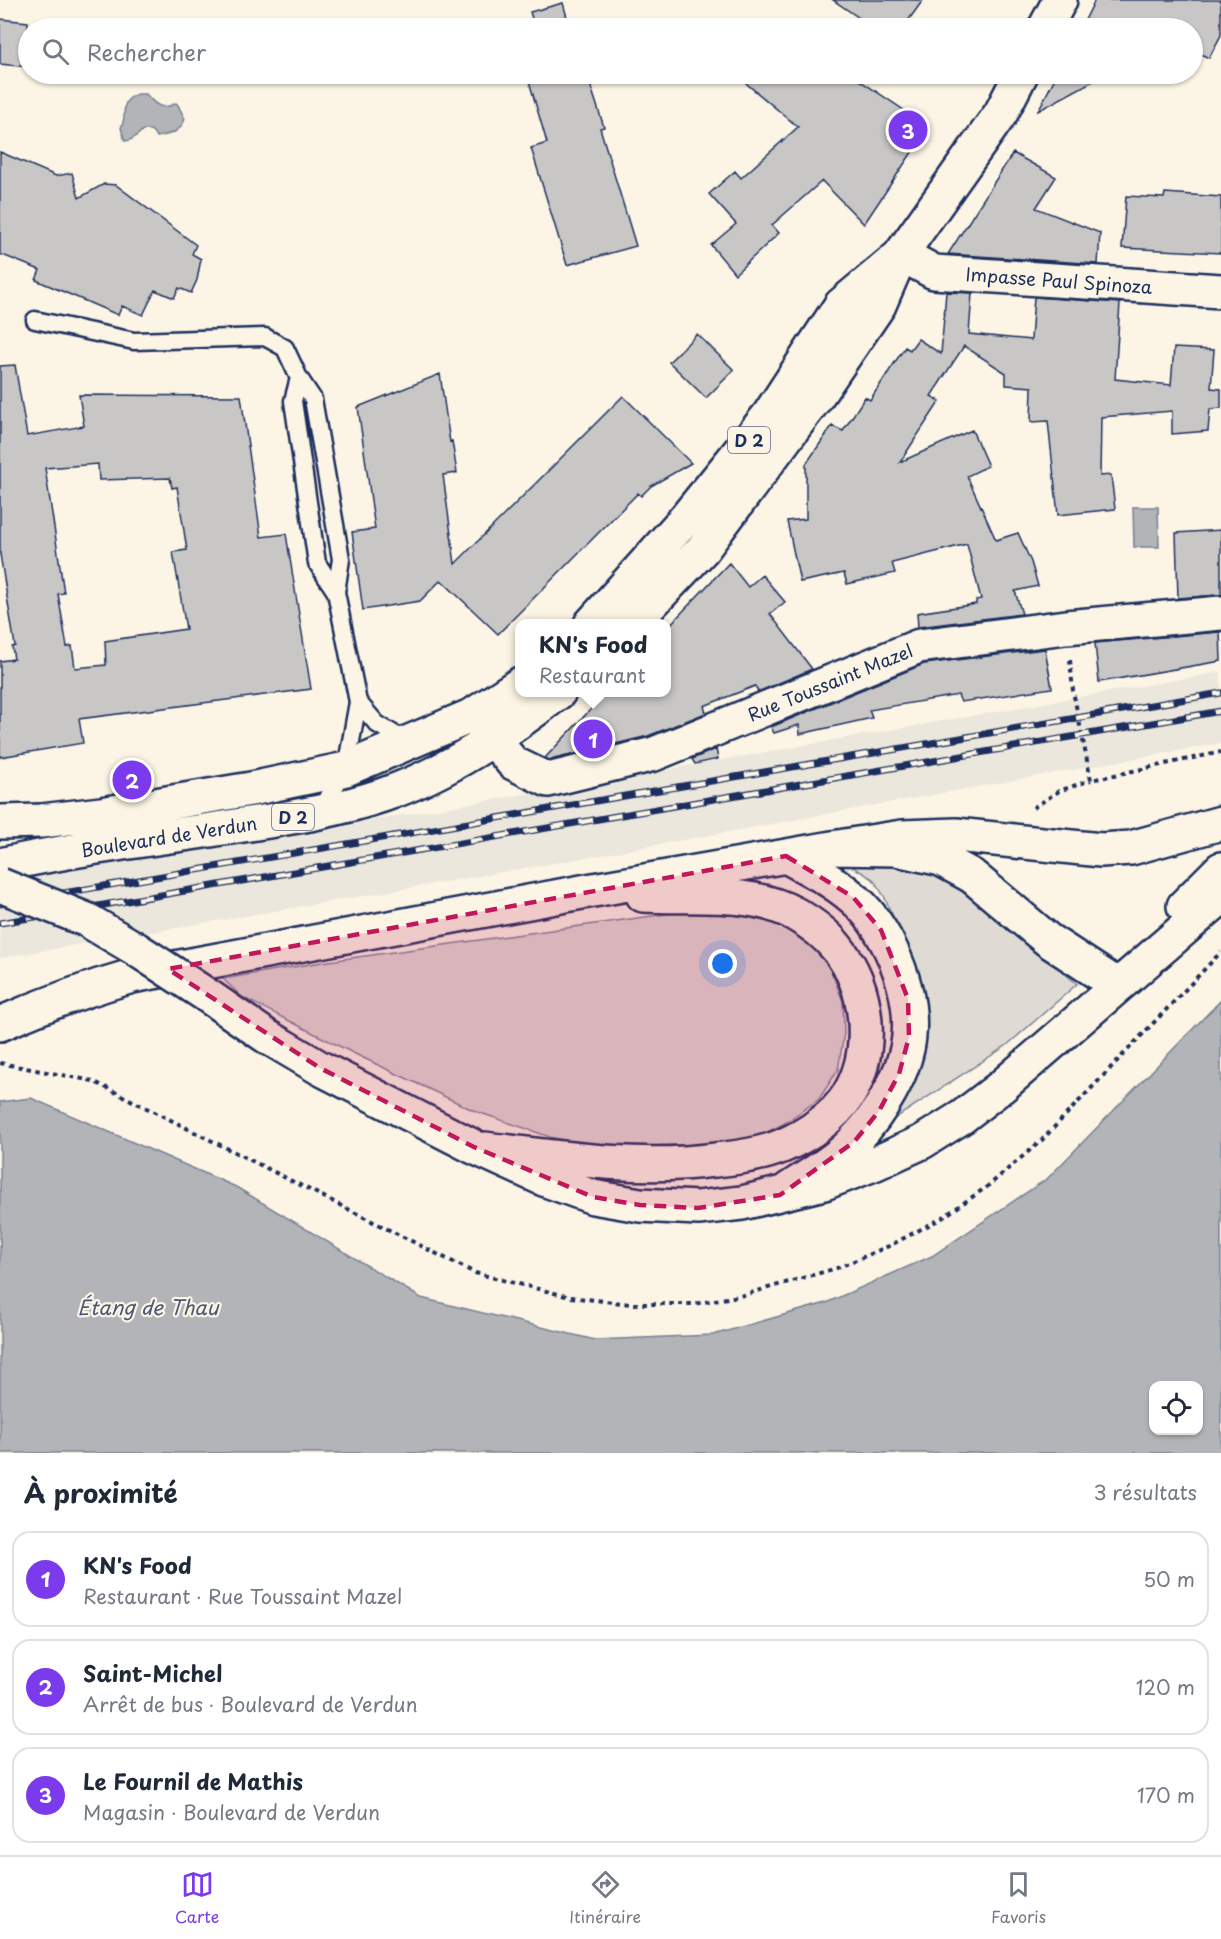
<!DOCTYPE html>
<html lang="fr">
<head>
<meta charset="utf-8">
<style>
	:root { --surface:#fff; --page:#f6f6f7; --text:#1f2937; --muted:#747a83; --line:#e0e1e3; --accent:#7c3aed }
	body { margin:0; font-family:"Playpen Sans",sans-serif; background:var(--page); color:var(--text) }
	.controls { position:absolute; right:18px; bottom:18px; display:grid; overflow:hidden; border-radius:12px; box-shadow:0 2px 4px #0004 }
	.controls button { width:54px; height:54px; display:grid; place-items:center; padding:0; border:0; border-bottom:2px solid var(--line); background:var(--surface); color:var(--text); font:30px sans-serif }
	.you { position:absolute; left:723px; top:964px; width:21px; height:21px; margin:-15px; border:4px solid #fff; border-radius:50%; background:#1a73e8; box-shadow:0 0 0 9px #1a73e833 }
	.badge { display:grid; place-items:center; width:39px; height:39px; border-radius:50%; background:var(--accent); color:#fff; font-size:20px; font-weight:700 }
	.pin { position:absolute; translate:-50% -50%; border:3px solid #fff; box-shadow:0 2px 6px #0006 }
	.popup { position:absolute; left:515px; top:619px; width:156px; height:78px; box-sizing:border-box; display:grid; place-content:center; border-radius:12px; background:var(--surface); filter:drop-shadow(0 2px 4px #0005); font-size:20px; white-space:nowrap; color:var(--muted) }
	.popup b { font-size:22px; color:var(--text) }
	.popup::after { content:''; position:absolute; left:50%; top:100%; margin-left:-12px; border:12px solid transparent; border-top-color:var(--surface) }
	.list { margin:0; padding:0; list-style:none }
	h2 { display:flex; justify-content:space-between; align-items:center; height:78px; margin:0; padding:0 24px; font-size:26px }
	h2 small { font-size:20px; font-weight:400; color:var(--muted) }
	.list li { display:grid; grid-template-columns:39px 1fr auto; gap:18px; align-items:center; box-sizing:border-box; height:96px; margin:0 12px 12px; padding:0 12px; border:2px solid var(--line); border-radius:18px }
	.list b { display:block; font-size:22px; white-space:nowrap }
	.list p { margin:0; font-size:20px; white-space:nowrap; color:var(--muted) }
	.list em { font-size:20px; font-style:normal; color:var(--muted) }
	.icon { flex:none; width:33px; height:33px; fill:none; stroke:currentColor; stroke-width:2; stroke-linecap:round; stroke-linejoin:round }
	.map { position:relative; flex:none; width:1221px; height:1453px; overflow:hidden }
	.search { position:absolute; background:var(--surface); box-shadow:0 2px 4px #0004; left:18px; right:18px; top:18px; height:66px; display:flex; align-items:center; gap:15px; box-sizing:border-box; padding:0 21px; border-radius:33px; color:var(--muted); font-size:22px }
	.sheet { height:402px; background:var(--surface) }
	nav { display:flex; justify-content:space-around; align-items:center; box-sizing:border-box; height:84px; border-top:2px solid var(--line); background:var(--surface); font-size:16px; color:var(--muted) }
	nav a { display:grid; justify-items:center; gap:3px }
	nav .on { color:var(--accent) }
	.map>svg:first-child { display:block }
</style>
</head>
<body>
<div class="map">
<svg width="1221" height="1453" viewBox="0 0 1221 1453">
	<rect width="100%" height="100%" fill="#fcf5e5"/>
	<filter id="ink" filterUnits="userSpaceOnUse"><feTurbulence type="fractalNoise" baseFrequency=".0167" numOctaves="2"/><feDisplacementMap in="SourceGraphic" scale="12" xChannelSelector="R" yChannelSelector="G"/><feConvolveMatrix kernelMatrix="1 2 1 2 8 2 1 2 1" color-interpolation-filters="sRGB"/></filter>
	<g filter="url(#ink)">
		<path fill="#ece7dc" d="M1221,672V743L578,859L0,958V883L562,788Z"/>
		<path fill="#dfdbd4" stroke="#7d8599" stroke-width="1.5" d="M892,862L932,872L988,908L1077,984L1006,1046L888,1123L912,960L884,896L873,879L848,864Z
			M730,909L764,918L806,939L828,963L843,1001L844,1033L838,1070L819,1099L783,1124L758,1137L709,1146L617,1152L550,1137L475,1111L353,1053L242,997L223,979L322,962L688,911Z"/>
		<path fill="#b2b4b8" stroke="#767f94" stroke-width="1.5" fill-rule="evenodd" d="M137,94H146C155,105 162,111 176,103L178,105L185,119C180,133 170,134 157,137L151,130H143C137,135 133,141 125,141L121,128C129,112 117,103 137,94Z
			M1133,507H1158L1159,547H1134Z
			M1221,1000V1453H0V1102L31,1098L236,1187L421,1298L595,1340L713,1335L826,1303L932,1256L1048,1178ZM1154,1386H1198V1430H1154Z"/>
		<path fill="#c8c7c6" stroke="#1b2f5e" stroke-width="1.5" fill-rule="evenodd" d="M833,0H923L903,28H874Z
			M1095,0H1221V35L1209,58L1192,50V28H1081Z
			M563,3L570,28H535L530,12Z
			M0,19L28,22V67L0,64Z
			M527,74H582L586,85L590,84L604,127L600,128L636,246L567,265L531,148L547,143Z
			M735,74H850L929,127L864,224L822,181L772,225L779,233L735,274L711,245L736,224L709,194L735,171L741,178L798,127Z
			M1057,74H1156L1151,83L1102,76L1038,111Z
			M0,152L56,176L72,173L79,198L104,184L116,185L196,245L192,254L201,259L197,280L191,293L179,288L174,298L155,290L143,315L122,306L118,315L36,280L40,270L0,254Z
			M1013,153L1056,177L1036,208L1100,233L1098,264L948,254Z
			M1165,193L1221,197V253L1122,248L1126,196L1164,198Z
			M946,292L972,293L969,334L1031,340L1034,297L1120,303L1115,379L1171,385L1174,348L1214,350L1211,388L1221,389V408L1210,409L1208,431L1172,434V411L1101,417L1100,476L1111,475L1115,509L1058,515L1048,421L1031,422L1032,387L1006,385V373L964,346L931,396L940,401L900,462L972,430L988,466L967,476L996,540L1018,533L1031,562L1038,586L1015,591L1022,614L918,627L917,613L976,604V600L981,599L967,544L892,563L895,573L847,584L844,573L800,582L787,521L806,519V464L832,426L843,431L865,397L870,400L905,347L910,350L918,339L941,354Z
			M697,334L734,370L706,398L669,362Z
			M15,365L27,436L84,426L79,395L241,396L261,537L286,534L311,689L79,719L83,743L0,757V661L14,659L12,647L15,646L0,554V366ZM98,464L99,480L170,478L172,488L177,487L187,550L173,552L186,629L105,641L106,665L75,668L72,646L67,647L58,594L64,593L45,468Z
			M440,374L450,442L452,441L457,473L443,475L455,564L623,396L691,463L651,486L641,496L638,493L498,634L441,580L420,601L363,610L352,532L375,529L358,407Z
			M1221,530V595L1178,598L1176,533Z
			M729,563L748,587L762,575L785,602L770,614L812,669L758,692L755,686L704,706L706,713L648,736L550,760L545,758L606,693H666V629Z
			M1220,632L1221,661L1099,682L1095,643Z
			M1045,649L1052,688L961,702L958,695L869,710L872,718L800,734L799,725L774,733L771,727L924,664Z
			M716,749L718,759L695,764L692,759Z"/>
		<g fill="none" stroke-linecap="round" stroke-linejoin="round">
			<defs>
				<path id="lane" d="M35,320L134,341L265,337L285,348L299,378L313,399L341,559L336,592L358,702L346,769L320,810
					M299,378L293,401L317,563L336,592
					M358,702L377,724L409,743"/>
				<path id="street" d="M901,254L934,272L1221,291
					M476,719L513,763L548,780L654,754L919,646L1066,627L1221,613
					M786,856C808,868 832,880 852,897C868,910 881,930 890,948C903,975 912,1005 909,1036C906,1072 879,1115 855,1140C837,1160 811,1174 789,1189
					M1117,985L1048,940L972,876L941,859L896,849L832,848L902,837L956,835L1101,850L1131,848L1221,823
					M0,1024C43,1005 86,989 132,976L582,892L832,848
					M485,1149C562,1158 638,1170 715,1160C737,1158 761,1155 782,1146C806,1136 835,1117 849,1094C875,1050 869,987 837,948C826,934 811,923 795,914C749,889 693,898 643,895"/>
				<path id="secondary" d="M1184,906L1221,869
					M208,996L266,1036L320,1068L474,1147L546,1180L593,1197L640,1205L698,1208L742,1203L824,1183L876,1163L922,1142L962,1117L1001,1087L1221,897"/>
				<path id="primary" d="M1045,28L1060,0
					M591,624L685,519L769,415L841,305L896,259
					M632,624L703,549L815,399L879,305L901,254L1001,113L1021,74
					M0,822L41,821L101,814L251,789L346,769L473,715L520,684
					M0,865C74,849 149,839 224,828C279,819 330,813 383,795C447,773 506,733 559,692"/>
			</defs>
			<use href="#lane" stroke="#1b2f5e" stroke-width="21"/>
			<use href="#street" stroke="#1b2f5e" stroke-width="38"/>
			<use href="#secondary" stroke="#1b2f5e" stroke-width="38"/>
			<use href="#primary" stroke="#1b2f5e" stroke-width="38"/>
			<path stroke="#1b2f5e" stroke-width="4" stroke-dasharray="4.5 4.5" stroke-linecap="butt" d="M1070,660L1073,691L1091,780L1221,752
				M1033,808L1059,791L1091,780
				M0,1063L93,1081L475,1273L570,1297L630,1304H693L744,1295L837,1268L889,1246L942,1218L988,1186L1042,1140L1221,952"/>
			<use href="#lane" stroke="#fcf5e5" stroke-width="16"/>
			<use href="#street" stroke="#fcf5e5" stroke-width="33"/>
			<use href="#secondary" stroke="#fcf5e5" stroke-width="33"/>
			<use href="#primary" stroke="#fcf5e5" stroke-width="33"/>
			<defs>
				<path id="rail" d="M0,904L1221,693
					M0,923L1221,711"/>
			</defs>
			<use href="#rail" stroke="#1b2f5e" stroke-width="7"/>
			<use href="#rail" stroke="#fcf5e5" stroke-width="4.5" stroke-dasharray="14" stroke-linecap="butt"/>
			<defs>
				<path id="secondary-bridge" d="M0,885L87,920L136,949L208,996"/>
			</defs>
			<use href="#secondary-bridge" stroke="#1b2f5e" stroke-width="38" stroke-linecap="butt"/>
			<use href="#secondary-bridge" stroke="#fcf5e5" stroke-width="33"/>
		</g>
	</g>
	<path fill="#c2185b" fill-opacity="0.2" stroke="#c2185b" stroke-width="4.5" stroke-dasharray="12 8" stroke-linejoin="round" d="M786,856L853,897L881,930L908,999L909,1037L899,1074L879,1111L854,1142L780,1195L698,1208L640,1205L593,1197L474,1147L320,1068L168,969Z"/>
	<g text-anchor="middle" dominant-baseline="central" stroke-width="4.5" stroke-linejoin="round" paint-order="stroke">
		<g fill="#fcf5e5" stroke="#5e6a86" stroke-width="1.5">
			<rect x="728" y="427" width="42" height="26" rx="4.5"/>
			<rect x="272" y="804" width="42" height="26" rx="4.5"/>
		</g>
		<g font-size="16" font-weight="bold" fill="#1b2f5e">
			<text x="749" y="440">D 2</text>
			<text x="293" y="817">D 2</text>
		</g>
		<g font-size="18" fill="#1b2f5e" stroke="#fcf5e5">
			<text transform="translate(1059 280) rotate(4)">Impasse Paul Spinoza</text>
			<text transform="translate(830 682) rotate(-22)">Rue Toussaint Mazel</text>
			<text transform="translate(169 836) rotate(-9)">Boulevard de Verdun</text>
		</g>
		<g font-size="20" font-style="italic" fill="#485779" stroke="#fcf5e5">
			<text x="148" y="1307">Étang de Thau</text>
		</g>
	</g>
</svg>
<div class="controls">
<button><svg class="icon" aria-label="locate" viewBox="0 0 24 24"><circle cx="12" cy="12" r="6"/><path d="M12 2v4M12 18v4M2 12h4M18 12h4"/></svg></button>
</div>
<div class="you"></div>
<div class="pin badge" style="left:593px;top:739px">1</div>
<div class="popup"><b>KN's Food</b>Restaurant</div>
<div class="pin badge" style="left:132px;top:780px">2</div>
<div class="pin badge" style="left:908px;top:130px">3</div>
<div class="search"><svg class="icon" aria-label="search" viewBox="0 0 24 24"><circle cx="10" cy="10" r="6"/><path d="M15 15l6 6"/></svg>Rechercher</div>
</div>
<section class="sheet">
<h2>À proximité<small>3 résultats</small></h2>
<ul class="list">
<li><span class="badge">1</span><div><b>KN's Food</b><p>Restaurant · Rue Toussaint Mazel</p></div><em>50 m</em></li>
<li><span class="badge">2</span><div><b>Saint-Michel</b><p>Arrêt de bus · Boulevard de Verdun</p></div><em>120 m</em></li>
<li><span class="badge">3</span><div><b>Le Fournil de Mathis</b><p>Magasin · Boulevard de Verdun</p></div><em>170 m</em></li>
</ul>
</section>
<nav>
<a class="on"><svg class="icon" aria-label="map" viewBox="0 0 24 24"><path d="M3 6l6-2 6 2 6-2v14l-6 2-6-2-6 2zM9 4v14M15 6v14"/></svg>Carte</a>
<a><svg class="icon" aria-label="directions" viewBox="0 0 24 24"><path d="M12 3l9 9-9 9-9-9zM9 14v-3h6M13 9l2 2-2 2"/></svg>Itinéraire</a>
<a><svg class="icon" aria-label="saved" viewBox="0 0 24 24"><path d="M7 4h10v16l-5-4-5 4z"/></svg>Favoris</a>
</nav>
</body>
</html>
